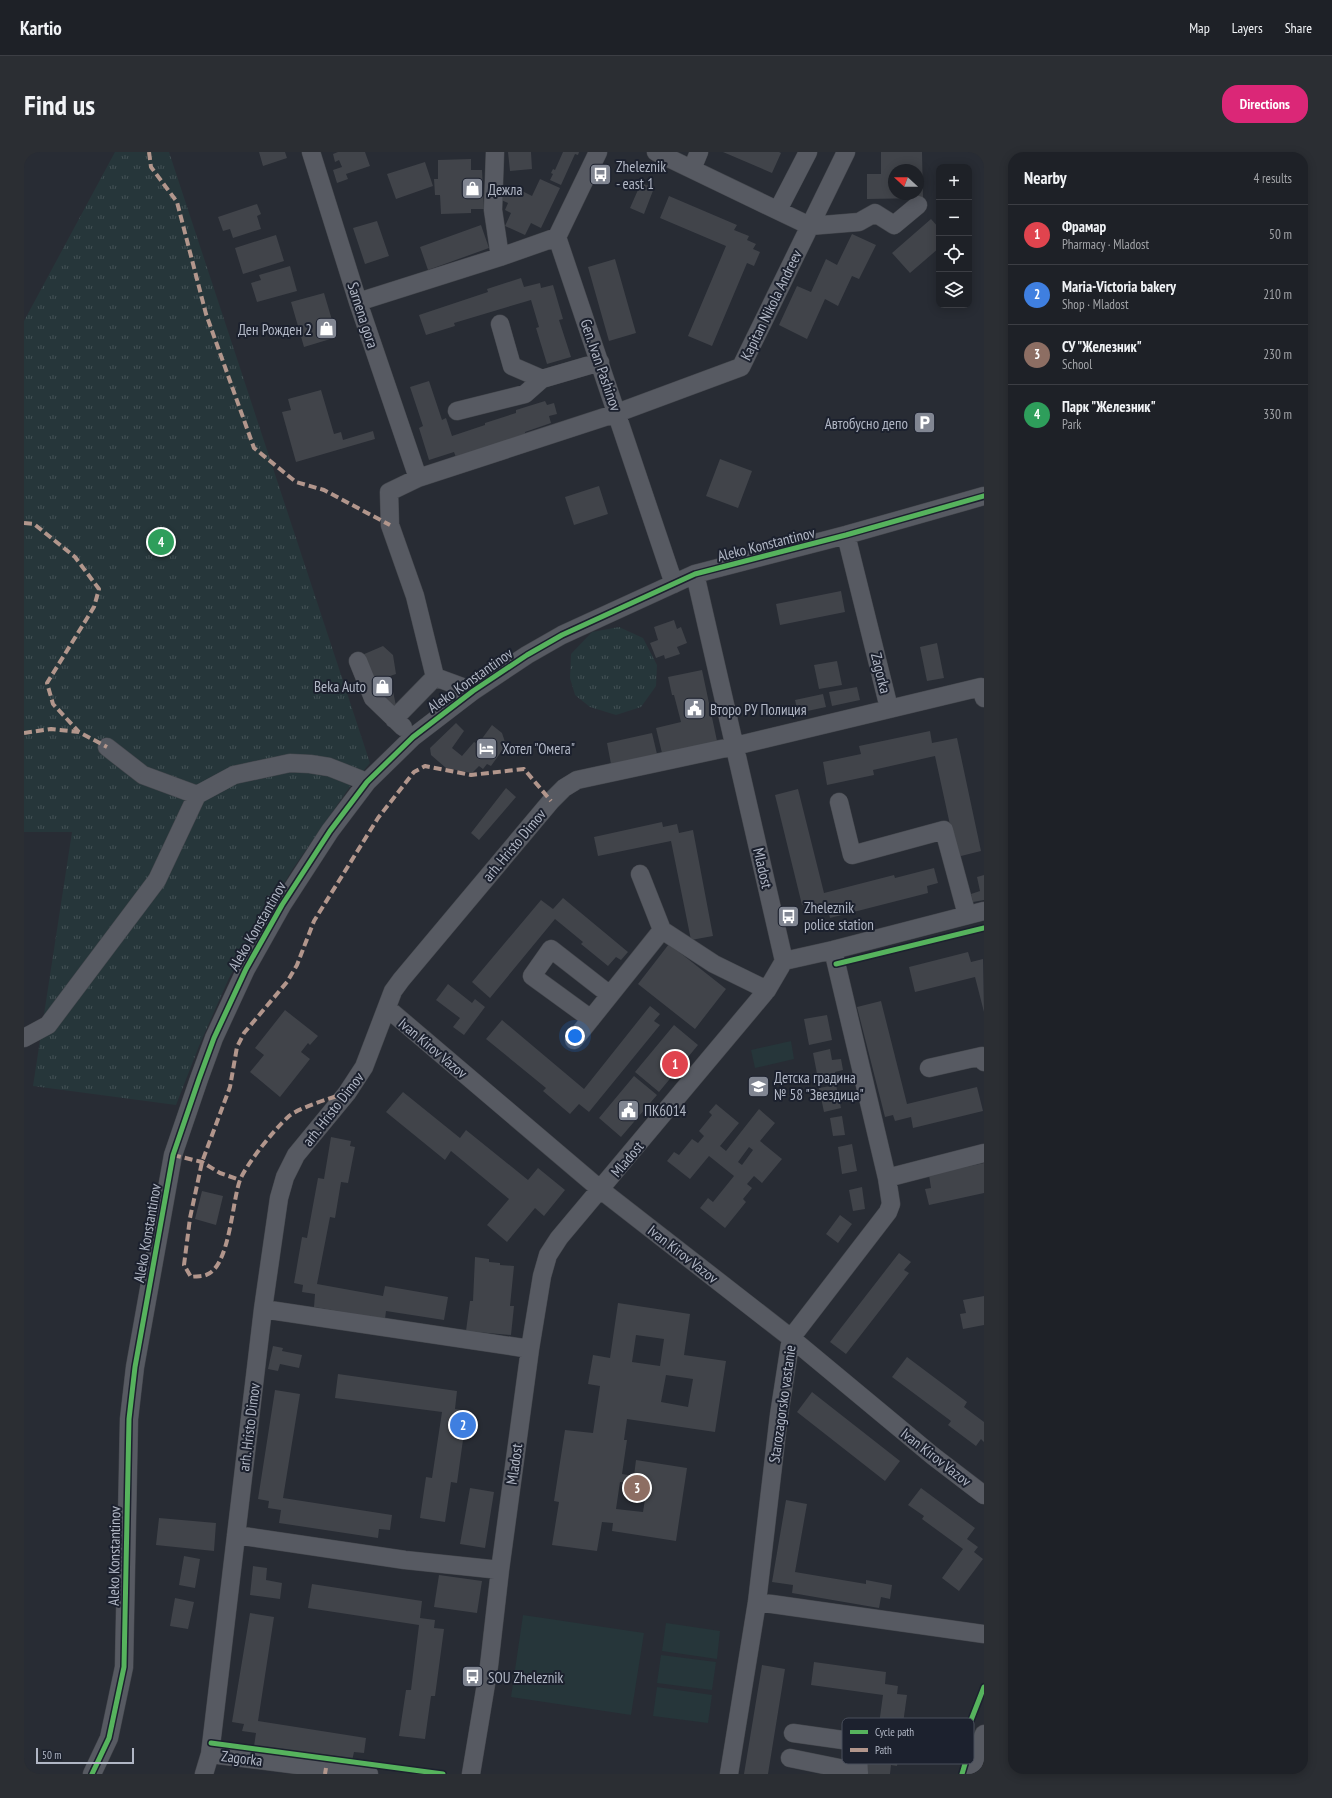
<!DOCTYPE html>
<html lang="en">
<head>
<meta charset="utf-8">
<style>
	:root { --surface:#1e2127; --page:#2b2e33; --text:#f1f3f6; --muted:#a1a3a7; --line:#3c3e44; --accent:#db2777 }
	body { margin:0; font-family:"PT Sans Narrow",sans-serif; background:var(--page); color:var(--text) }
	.controls { position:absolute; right:12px; top:12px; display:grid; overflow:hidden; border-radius:8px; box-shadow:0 2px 10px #0003 }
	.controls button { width:36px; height:36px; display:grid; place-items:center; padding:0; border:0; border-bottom:1px solid var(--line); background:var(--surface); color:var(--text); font:20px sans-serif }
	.compass { position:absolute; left:864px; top:12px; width:36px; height:36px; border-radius:50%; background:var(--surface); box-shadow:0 2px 10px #0003; rotate:291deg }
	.scale { position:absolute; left:12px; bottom:10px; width:98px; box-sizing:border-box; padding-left:4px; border:2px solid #b1b7c5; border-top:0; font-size:11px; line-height:14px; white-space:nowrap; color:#b1b7c5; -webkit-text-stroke:3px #1c212e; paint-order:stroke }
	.you { position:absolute; left:551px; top:884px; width:14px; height:14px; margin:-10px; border:3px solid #fff; border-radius:50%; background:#1a73e8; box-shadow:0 0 0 6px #1a73e833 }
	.badge { display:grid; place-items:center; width:26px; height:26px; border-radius:50%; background:var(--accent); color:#fff; font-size:13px; font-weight:700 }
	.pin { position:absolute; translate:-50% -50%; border:2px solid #fff; box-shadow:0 1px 4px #0006 }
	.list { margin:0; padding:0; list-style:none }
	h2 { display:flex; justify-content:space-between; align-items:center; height:52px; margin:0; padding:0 16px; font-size:17px }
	h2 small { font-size:13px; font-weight:400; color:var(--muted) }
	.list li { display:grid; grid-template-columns:26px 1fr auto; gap:12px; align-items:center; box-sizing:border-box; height:60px; padding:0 16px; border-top:1px solid var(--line) }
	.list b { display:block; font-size:15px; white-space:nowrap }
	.list p { margin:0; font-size:13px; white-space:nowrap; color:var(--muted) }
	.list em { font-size:13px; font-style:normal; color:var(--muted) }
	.icon { flex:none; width:22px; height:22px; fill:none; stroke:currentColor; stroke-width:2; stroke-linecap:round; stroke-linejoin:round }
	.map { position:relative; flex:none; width:960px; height:1622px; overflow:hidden; border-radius:16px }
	header { display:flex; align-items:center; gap:24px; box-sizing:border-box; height:56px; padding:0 20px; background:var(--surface); border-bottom:1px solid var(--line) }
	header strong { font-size:19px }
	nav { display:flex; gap:22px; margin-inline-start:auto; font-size:14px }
	.intro { display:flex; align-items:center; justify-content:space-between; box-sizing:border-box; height:96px; padding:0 24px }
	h1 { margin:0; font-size:28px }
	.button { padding:10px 18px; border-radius:16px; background:var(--accent); color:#fff; font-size:14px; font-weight:700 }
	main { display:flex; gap:24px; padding:0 24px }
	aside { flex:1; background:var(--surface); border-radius:16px; box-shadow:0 2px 10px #0003 }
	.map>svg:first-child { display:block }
</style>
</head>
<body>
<header>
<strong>Kartio</strong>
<nav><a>Map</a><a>Layers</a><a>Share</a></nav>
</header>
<div class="intro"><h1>Find us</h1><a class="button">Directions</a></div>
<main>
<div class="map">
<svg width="960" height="1622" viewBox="0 0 960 1622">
	<defs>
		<pattern id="grass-tufts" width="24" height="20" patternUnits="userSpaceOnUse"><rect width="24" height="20" fill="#26363a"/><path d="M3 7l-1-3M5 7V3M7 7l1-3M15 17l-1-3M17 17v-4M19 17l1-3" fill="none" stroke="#435155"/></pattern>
	</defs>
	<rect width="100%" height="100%" fill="#282c34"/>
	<path fill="url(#grass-tufts)" d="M91,0H145L346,611L325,636L268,718L205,826L175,894L152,953L9,934L48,680H0V169Z
		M595,475L619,486L633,513L632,534L617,555L592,563L566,555L551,543L546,526L547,502L568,480Z"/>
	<path fill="#26363a" d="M767,889L770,907L731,916L727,898Z
		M499,1463L620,1481L607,1563L487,1545Z
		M642,1471L696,1479L693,1507L638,1499Z
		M637,1503L692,1510L688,1538L633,1531Z
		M633,1535L688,1543L684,1571L629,1564Z"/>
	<path fill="#41444a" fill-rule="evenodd" d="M235,0H261L263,6L239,14Z
		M314,0H341L346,14L322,22L324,27L313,31L309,18L318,15L315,8L311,10L309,2Z
		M484,0H507L508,17L486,19Z
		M539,0H555L554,3L551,2L537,33L526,28L529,22L527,21L529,17L531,18Z
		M699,0H755L757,1L748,21Z
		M857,0H898L899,46L843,47V22H857ZM870,18H894V42H870Z
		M447,7V18H458L460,57H447V61L417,62L416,43H411L410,27H414V8Z
		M401,10L409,34L372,47L363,22Z
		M516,27L536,36L517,76L507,71L501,83L481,74L487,61L481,58L484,51L475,47L478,39L488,43L492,36L508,44Z
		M617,31L630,36L620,62L606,56Z
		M645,44L713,73L710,78L725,84L723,88L732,92L729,97L736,100L730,114L723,111L688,194L664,184L702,94L636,66Z
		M233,52L237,62L233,64L237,77L209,86L206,77L199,79L194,65Z
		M907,67L915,76V96L886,121L868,101Z
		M353,69L365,104L341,112L329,76Z
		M457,73L465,96L404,118L396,95Z
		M828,82L852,93L835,127L828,124L814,154L801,147L783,187L755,173L773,134L787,140L802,107L813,113Z
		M252,83L260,109L219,122L211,96Z
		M591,107L612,181L585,189L564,115Z
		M266,114L273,139L233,150L227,131L237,128L235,123Z
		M497,126L500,135L516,131L517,136L529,133L539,167L535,168L547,205L523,212L512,176L515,175L507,148L430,171L431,174L402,183L395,163L464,140L463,137Z
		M300,141L313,185L280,195L267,150Z
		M405,229L418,268L422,266L428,284L461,273V271L492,261V258L521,249L523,253L530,251L533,262L525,264L527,271L501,280V282L433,308L430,300L405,308L395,276L399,274L386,235Z
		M297,238L310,282L317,280L319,288L349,279L351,287L272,310L258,260L267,258L264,247Z
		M696,307L728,319L714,356L682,344Z
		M575,334L584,362L550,373L541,345Z
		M817,439L821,460L756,473L752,452Z
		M650,468L653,477L657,475L663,491L653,495L656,502L641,507L640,503L632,506L626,491L634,488L630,475Z
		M913,491L920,526L903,529L896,495Z
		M359,494L369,503L372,522L366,524L372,554L361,551L338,503Z
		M813,509L818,533L795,537L790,513Z
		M678,518L693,589L638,601L632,576L657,570L650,543H648L644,525Z
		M833,535L836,548L808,554L805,540Z
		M799,542L802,555L774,561L771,548Z
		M432,571L440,579L428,596L438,604L450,590L454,592L468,573L478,581L482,593L467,614L463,612L459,617L455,614L448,621L422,616L407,603L406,596Z
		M906,579L908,591L933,586L957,699L933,705L911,604L849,618L850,623L803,633L799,610L837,602L835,594Z
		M628,581L633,602L587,612L583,591Z
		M482,636L492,645L455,688L447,681Z
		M774,637L800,741L870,723L871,726L910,716L914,731L903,734L904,741L806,766L803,754L788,757L787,751L778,753L751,643Z
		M638,670L639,675L653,672L655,681L669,678L689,784L667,788L647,689L574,704L570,685Z
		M960,723V748L949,750L947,742L956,739L953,725Z
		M539,746L604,800L597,808L592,805L584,814L557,792L559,790L531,767L466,846L448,830L517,748L529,757Z
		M645,792L702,837L671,877L614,832Z
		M944,800L947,810L959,807L960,860L951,825L891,840L885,815Z
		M424,832L448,851L451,847L461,855L440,883L429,875L436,866L412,848Z
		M857,849L883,952L953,935L959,959L889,976L887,965L871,969L869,963L861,965L833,855Z
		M626,854L636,862L630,869L636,873L565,960L555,952L546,962L519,939L522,936L462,887L478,868L560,937Z
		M261,858L294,884L286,893L284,891L277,900L286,907L256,945L226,920L240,903L231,896Z
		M803,863L808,888L785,893L780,867Z
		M650,873L674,893L635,940L611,920Z
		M806,897L808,908L817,907L819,918L811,920V924L801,926L802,930L795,932L789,901Z
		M610,924L633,943L597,985L575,966Z
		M812,933L817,956L800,960L795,936Z
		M379,940L436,986L442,978L504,1028L514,1016L541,1038L520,1064L511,1056L483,1090L463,1073L485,1047L427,999L421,1008L362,960Z
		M692,952L715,971L696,994L702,999L735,957L751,971L736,989L758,1007L738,1031L730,1024L723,1032L728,1036L719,1047L722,1050L701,1076L676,1056L684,1046L689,1050L710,1024L685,1004L666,1027L643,1009L650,1000L655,1003L668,987L674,991L680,984L675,979L688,963L685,960ZM725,995L729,998L718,1013L714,1010Z
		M818,964L821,983L809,984L806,966Z
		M307,985L327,989L326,994L331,995L324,1031L317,1030L311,1066L306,1065L293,1132L359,1144L361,1134L424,1145L420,1168L362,1159L361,1167L290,1155L291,1142L278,1140L279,1133L270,1131L278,1085L283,1086L294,1026L300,1027Z
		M828,992L833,1019L818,1022L814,995Z
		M960,1011V1041L905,1053L901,1037L907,1036L905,1023Z
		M838,1035L841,1057L829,1059L825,1038Z
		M178,1039L199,1044L192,1073L171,1067Z
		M816,1063L828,1072L814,1091L802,1082Z
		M875,1101L887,1110L880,1118L885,1121L822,1202L806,1190Z
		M451,1105L465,1107V1110L476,1111V1113L490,1114L486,1154H490L487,1183L442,1179L446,1149H449Z
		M960,1144V1173L939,1177L936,1162L942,1161L939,1148Z
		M594,1151L666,1162L660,1203L702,1209L691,1280L603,1267L600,1288H603L598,1322L610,1324L612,1308L663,1316L652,1389L588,1379L589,1371L578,1370L573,1399L528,1393L535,1350L530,1349L541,1278L569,1281L576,1234L564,1232L569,1203L586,1206ZM612,1183L640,1187L636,1214L608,1210ZM642,1223L669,1227L664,1255L637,1250ZM596,1330L623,1333L619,1360L592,1357Z
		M249,1194L259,1196L258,1199L278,1203L275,1216L256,1212L254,1219L244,1217Z
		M883,1205L943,1250L940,1255L960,1270V1290L957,1287L952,1294L924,1273L927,1269L868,1225Z
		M314,1222L433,1239L431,1257L443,1259L433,1331L427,1330L421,1370L396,1366L402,1325L408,1326L418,1260L311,1246Z
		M251,1238L276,1242L259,1346L368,1363L366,1378L355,1377L354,1386L255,1371L257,1358L244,1356L245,1349L234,1347Z
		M788,1240L876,1309L861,1329L773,1260Z
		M446,1336L470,1340L461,1396L436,1392Z
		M897,1336L951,1376L943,1387L954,1395L950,1400L959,1407L935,1439L918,1426L939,1397L898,1367L900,1364L884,1353Z
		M762,1348L783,1352L771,1420L842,1432V1428L868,1433L866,1447L857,1445L855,1456L768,1441L769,1433L748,1430Z
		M135,1366L192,1371L190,1399L132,1393Z
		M160,1404L176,1407L171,1436L155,1433Z
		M229,1414L243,1416L242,1428L258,1431L256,1447L226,1443Z
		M415,1423L458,1429L453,1461L410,1455Z
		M288,1432L398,1449L396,1466L411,1468L410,1476L420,1477L411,1544H407L401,1587L375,1584L382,1538H387L395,1473L284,1456Z
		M151,1446L170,1450L164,1477L146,1474Z
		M226,1461L250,1465L234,1569L342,1586L340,1601L330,1600L328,1609L230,1594L232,1581L218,1579L220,1572L208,1570Z
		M790,1510L862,1520L861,1532L874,1534L873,1542L883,1543L873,1614L867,1613L866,1622H841L843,1608L850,1609L859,1543L787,1533Z
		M738,1513L761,1517L744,1622H720Z"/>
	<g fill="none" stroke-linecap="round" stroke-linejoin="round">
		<defs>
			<path id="minor" d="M287,0L334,150L394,326
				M471,0L469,58L476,105
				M574,0L533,85L650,432
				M632,0L786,74L835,70L851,61L870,73L894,53
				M668,17L675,0
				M754,58L784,0
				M334,150L476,105L533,85
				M476,172L488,214L518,227L576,210
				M433,259L501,242L518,227
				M822,383L865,556
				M334,509L349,546L379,575
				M411,525L391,444L366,373L365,340L394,326L593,261L717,215L822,0
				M370,567L411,525L449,539
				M83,595L119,623L173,643L210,623L266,611L286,612L305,615L343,630
				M815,650L828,703L920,678L943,763
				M616,722L638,778
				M760,809L809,798L960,759
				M363,856L577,1038L767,1186L909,1304L960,1343
				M567,867L508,824L527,797L586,843
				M0,886L24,873L133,728L173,643
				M550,888L638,778L690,812L743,838
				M905,916L958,904L960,910
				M863,1026L960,1001
				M239,1157L506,1197
				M212,1383L381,1408L476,1418
				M733,1450L960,1482
				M769,1581L833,1590L835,1622
				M186,1602L345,1622
				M766,1606L835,1620
				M68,1622L85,1586L100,1515L105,1267L111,1215L149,1003L175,927L190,886L222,817L258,753L306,679L343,630L389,585L449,539L503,503L538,483L671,422L822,383L960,344
				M180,1622L186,1602L239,1157L255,1046L261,1025L272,1003L323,941L340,915L369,839L377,828L527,649L540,636L553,628L711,594L957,535L960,546
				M447,1622L465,1514L476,1418L506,1197L518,1124L524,1103L535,1086L743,838L760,809L671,422
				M705,1622L733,1450L755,1263L767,1186L864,1060L867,1052L863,1026L809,798
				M946,1622L960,1582"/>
		</defs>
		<use href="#minor" stroke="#44474d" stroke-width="19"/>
		<use href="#minor" stroke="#575a62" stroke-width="18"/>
		<path stroke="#b2968c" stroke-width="4" stroke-dasharray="8 4" stroke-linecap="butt" d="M125,0L127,15L153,50L182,162L230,296L272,330L300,338L366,373
			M0,371L10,372L51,405L75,437L70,455L23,531L29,552L55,580
			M0,581L27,577L55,580L83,595
			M323,941C310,945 273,956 264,965C250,978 223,1011 216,1028C208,1049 206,1115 182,1123C177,1125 171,1124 167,1125L160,1113L166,1066L178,1010L206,935L213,895L220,881L263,830L273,813L290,769L354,666L390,620L401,614L447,623L500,617L527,649
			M149,1003L178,1010L196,1021L216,1028
			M301,1622L302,1616"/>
		<defs>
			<path id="cycleway" d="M812,812L960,776
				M187,1591L419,1622
				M68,1622L85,1586L100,1515L105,1267L111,1215L149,1003L175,927L190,886L222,817L258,753L306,679L343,630L389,585L449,539L503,503L538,483L671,422L822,383L960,344
				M938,1622L943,1605L942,1581L960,1535"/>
		</defs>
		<use href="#cycleway" stroke="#1c212e" stroke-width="8"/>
		<use href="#cycleway" stroke="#56b35d" stroke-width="5"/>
	</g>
	<defs>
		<symbol id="bus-square" viewBox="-11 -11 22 22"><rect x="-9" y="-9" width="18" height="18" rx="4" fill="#818692" stroke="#1c212e"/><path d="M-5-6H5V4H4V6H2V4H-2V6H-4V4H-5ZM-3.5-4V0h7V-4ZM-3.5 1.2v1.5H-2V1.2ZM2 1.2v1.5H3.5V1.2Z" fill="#fff"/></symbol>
		<symbol id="shop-square" viewBox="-11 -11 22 22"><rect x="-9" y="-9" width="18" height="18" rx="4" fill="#818692" stroke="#1c212e"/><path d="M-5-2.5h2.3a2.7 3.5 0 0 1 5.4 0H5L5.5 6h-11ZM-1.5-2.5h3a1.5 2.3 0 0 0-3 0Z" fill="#fff"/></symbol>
		<symbol id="parking-square" viewBox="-11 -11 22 22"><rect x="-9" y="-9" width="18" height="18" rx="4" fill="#818692" stroke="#1c212e"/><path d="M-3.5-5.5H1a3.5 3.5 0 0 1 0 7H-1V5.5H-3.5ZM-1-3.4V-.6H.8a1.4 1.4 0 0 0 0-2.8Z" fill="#fff"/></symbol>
		<symbol id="civic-square" viewBox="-11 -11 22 22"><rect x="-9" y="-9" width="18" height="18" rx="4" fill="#818692" stroke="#1c212e"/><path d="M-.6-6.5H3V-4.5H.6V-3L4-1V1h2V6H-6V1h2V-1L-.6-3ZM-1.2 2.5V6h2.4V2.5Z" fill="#fff"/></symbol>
		<symbol id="hotel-square" viewBox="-11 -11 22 22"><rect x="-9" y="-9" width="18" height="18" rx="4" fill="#818692" stroke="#1c212e"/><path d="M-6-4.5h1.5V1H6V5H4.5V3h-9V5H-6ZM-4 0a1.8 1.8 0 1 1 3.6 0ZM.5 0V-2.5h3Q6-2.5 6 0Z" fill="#fff"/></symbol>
		<symbol id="school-square" viewBox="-11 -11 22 22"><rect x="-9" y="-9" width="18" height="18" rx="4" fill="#818692" stroke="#1c212e"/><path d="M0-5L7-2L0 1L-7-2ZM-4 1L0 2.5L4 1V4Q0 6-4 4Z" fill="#fff"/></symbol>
	</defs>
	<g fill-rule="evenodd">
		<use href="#bus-square" x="564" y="10" width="25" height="25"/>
		<use href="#shop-square" x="436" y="24" width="25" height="25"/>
		<use href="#shop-square" x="290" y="164" width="25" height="25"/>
		<use href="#parking-square" x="888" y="258" width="25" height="25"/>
		<use href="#shop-square" x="346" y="522" width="25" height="25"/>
		<use href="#civic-square" x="658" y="544" width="25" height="25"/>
		<use href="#hotel-square" x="450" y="584" width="25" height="25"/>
		<use href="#bus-square" x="752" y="752" width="25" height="25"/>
		<use href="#school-square" x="722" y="922" width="25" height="25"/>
		<use href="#civic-square" x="592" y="946" width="25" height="25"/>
		<use href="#bus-square" x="436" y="1512" width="25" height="25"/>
	</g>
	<g text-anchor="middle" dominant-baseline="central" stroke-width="4" stroke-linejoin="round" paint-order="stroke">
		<g font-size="15" fill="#b1b7c5" stroke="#1c212e" text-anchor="start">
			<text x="592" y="14">Zheleznik<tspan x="592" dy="17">- east 1</tspan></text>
			<text x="464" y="37">Дежла</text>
			<text x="288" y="177" text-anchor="end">Ден Рожден 2</text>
			<text x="884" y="271" text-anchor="end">Автобусно депо</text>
			<text x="342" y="534" text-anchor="end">Beka Auto</text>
			<text x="686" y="557">Второ РУ Полиция</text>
			<text x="478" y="596">Хотел "Омега"</text>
			<text x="780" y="755">Zheleznik<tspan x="780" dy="17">police station</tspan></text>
			<text x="750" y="925">Детска градина<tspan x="750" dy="17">№ 58 "Звездица"</tspan></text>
			<text x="620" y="958">ПК6014</text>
			<text x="464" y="1525">SOU Zheleznik</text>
		</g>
		<g font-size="15" fill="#b1b7c5" stroke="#1c212e">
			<text transform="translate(747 153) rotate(-64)">Kapitan Nikola Andreev</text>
			<text transform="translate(339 163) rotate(72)">Sarnena gora</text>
			<text transform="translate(577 213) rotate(71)">Gen. Ivan Pashinov</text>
			<text transform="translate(742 392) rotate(-14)">Aleko Konstantinov</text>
			<text transform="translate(857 521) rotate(76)">Zagorka</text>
			<text transform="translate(446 528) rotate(-35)">Aleko Konstantinov</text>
			<text transform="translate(490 693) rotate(-50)">arh. Hristo Dimov</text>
			<text transform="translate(739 716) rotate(77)">Mladost</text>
			<text transform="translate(233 774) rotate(-60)">Aleko Konstantinov</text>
			<text transform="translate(409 896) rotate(40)">Ivan Kirov Vazov</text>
			<text transform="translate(309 957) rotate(-52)">arh. Hristo Dimov</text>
			<text transform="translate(603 1007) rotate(-50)">Mladost</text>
			<text transform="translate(123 1081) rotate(-80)">Aleko Konstantinov</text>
			<text transform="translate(659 1102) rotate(38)">Ivan Kirov Vazov</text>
			<text transform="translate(758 1252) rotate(-82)">Starozagorsko vastanie</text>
			<text transform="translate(225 1275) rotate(-83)">arh. Hristo Dimov</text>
			<text transform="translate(912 1305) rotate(38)">Ivan Kirov Vazov</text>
			<text transform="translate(490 1312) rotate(-82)">Mladost</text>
			<text transform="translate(90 1404) rotate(-89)">Aleko Konstantinov</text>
			<text transform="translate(218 1606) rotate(7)">Zagorka</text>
		</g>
	</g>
	<rect x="818" y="1566" width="132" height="46" rx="6" fill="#1c212e" stroke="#494e5b" stroke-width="1"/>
	<rect x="826" y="1578" width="18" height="4" fill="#56b35d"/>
	<rect x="826" y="1596" width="18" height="4" fill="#b2968c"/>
	<g font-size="11" fill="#b1b7c5">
		<text x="851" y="1584">Cycle path</text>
		<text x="851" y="1602">Path</text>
	</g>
</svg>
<div class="controls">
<button>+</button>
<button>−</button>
<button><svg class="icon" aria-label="locate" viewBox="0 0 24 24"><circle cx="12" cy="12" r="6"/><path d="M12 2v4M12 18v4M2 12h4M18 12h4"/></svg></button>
<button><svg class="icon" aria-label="layers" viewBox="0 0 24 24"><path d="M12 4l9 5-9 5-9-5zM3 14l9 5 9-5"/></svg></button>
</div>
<svg class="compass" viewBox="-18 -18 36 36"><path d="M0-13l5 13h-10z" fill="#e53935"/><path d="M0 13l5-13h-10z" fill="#a1a3a7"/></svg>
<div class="scale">50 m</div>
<div class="you"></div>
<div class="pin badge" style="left:651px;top:912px;background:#e0444e">1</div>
<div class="pin badge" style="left:439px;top:1273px;background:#3f7fe0">2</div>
<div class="pin badge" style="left:613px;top:1336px;background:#8d6e63">3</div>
<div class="pin badge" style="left:137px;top:390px;background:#2e9e5b">4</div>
</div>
<aside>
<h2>Nearby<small>4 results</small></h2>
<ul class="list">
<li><span class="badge" style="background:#e0444e">1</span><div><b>Фрамар</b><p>Pharmacy · Mladost</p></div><em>50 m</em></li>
<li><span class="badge" style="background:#3f7fe0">2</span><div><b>Maria-Victoria bakery</b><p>Shop · Mladost</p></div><em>210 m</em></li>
<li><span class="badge" style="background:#8d6e63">3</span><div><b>СУ &quot;Железник&quot;</b><p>School</p></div><em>230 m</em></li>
<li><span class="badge" style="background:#2e9e5b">4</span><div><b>Парк &quot;Железник&quot;</b><p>Park</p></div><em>330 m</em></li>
</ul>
</aside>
</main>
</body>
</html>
